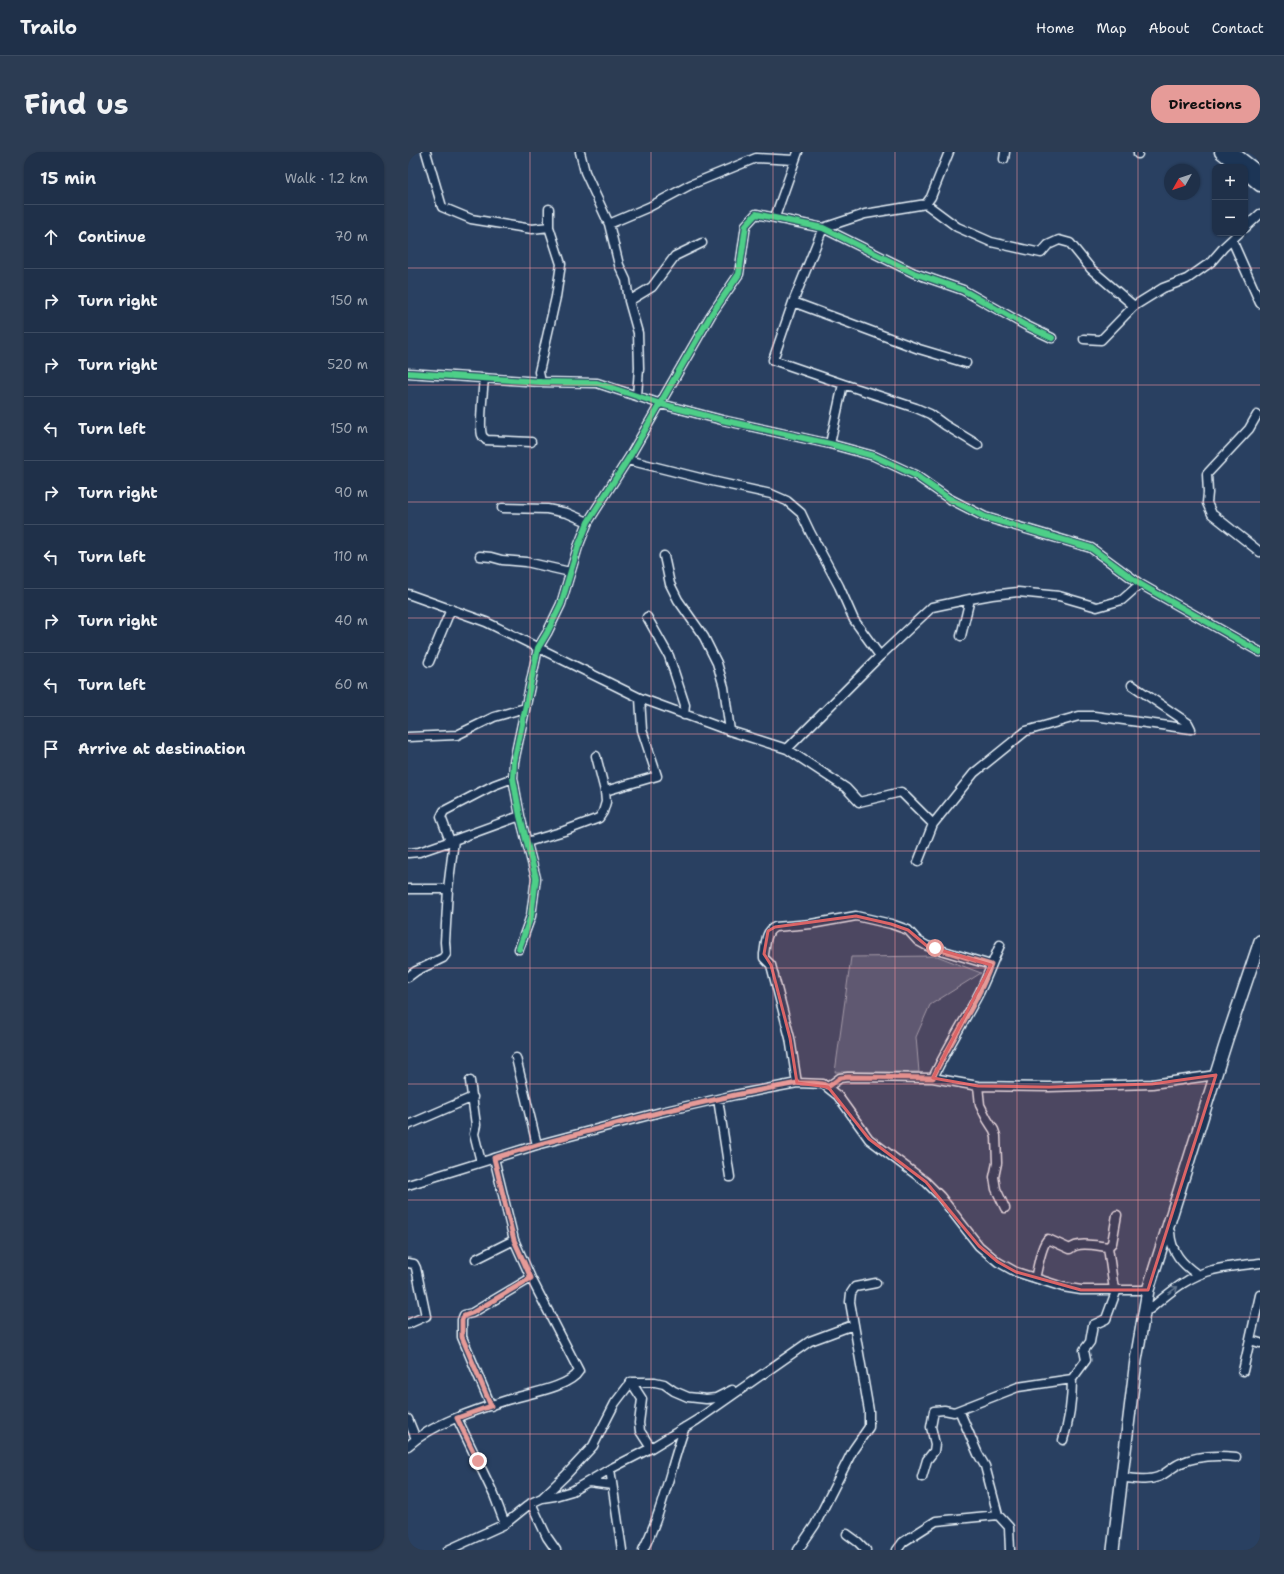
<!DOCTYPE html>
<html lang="en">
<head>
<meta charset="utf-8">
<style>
	:root { --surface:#1f3049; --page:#2c3c53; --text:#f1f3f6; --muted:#a1a9b4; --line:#3c4b61; --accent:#e69b98 }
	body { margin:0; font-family:"Shantell Sans",sans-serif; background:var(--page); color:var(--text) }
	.controls { position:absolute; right:12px; top:12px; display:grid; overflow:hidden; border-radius:8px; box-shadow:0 1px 3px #0004 }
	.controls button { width:36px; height:36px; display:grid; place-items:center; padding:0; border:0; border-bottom:1px solid var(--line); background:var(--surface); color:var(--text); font:20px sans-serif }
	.compass { position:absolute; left:756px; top:12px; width:36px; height:36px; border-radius:50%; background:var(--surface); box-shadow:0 1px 3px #0004; rotate:230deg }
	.stop { position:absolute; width:12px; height:12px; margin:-9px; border:3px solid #e69b98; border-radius:50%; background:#fff }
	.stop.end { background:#e69b98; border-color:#fff; box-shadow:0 1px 4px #0008 }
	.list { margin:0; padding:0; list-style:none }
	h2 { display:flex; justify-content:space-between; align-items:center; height:52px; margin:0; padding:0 16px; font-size:17px }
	h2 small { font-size:13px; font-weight:400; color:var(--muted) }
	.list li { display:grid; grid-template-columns:26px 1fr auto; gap:12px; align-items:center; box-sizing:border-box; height:64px; padding:0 16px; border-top:1px solid var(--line) }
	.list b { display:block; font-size:15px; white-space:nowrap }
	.list em { font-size:13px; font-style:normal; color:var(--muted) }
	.icon { flex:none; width:22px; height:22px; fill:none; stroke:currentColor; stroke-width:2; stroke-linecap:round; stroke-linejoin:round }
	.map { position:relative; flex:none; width:852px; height:1398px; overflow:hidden; border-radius:16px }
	header { display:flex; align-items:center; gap:24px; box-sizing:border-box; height:56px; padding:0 20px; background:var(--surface); border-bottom:1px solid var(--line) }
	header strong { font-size:19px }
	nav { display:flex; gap:22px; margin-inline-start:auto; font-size:14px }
	.intro { display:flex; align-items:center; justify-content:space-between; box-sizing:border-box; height:96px; padding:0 24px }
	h1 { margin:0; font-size:28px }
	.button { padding:10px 18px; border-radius:16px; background:var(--accent); color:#111; font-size:14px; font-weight:700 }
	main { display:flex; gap:24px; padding:0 24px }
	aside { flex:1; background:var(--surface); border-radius:16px; box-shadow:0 1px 3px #0004 }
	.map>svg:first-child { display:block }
</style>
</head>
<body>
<header>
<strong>Trailo</strong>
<nav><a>Home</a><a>Map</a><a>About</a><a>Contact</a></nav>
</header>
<div class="intro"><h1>Find us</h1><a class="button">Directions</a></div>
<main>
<aside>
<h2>15 min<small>Walk · 1.2 km</small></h2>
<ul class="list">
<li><svg class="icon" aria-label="ahead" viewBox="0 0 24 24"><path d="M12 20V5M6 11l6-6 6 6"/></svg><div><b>Continue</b></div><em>70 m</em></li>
<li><svg class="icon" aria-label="right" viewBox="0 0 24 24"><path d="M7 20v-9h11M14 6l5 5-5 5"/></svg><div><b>Turn right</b></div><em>150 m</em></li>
<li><svg class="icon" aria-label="right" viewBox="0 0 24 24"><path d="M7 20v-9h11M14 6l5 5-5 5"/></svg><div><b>Turn right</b></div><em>520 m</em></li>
<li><svg class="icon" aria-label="left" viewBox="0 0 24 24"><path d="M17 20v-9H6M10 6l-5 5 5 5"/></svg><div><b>Turn left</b></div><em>150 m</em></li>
<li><svg class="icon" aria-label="right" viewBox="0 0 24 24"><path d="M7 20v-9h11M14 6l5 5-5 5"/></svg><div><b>Turn right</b></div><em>90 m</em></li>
<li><svg class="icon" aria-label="left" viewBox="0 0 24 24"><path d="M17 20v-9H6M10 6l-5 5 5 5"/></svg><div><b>Turn left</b></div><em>110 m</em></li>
<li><svg class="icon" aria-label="right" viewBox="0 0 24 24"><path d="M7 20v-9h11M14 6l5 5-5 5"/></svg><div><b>Turn right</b></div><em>40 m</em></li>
<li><svg class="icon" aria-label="left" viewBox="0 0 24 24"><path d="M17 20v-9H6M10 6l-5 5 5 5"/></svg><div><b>Turn left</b></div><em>60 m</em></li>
<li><svg class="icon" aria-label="arrive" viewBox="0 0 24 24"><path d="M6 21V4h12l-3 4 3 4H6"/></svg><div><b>Arrive at destination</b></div></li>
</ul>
</aside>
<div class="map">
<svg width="852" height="1398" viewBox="0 0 852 1398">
	<rect width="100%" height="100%" fill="#294061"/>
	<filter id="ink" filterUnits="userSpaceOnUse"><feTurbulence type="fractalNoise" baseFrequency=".025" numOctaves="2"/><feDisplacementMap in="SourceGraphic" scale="8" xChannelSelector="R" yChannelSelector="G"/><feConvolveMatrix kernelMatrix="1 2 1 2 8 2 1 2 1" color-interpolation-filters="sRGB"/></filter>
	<g filter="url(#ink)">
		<path fill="#415774" stroke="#94a4b6" d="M529,804L573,821L522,853L508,885L511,920H427L443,805Z"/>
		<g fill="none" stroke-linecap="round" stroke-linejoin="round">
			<defs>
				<path id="minor" d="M18,0L34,55L63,67L124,77L141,75L153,112L148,145L131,220L133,230
					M172,0L177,20L201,72L211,113L218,128L221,149
					M730,0V2
					M596,7L597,0
					M518,52L549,75L583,90L633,101L640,93L651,88L662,91L683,117L726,154
					M367,65L390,0
					M201,72L241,55L282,33L348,6L386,8
					M141,75V57
					M837,76L852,62
					M824,88L852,151
					M385,150L511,197L558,211
					M676,187L693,188L726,154L755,136L779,127L803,110L816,95L831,81
					M0,221L133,230L189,231L253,252L314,268L422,292L466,304L507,323L540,346L577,365L683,396L732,432L852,500
					M76,226C75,238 71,275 74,283C75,286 77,286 78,288L123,290
					M435,232L508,256L522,262L537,273L570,293
					M229,244L231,216L230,181L221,149L244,135L267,104L294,91
					M849,263L841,277L799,322L800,341L799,351L804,362L852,400
					M422,292L435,232L365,208L385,150L415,76L457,62L518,52L523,45L541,0
					M220,308L304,329L363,342L379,349L393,361L402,380L431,434L446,468L472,504
					M94,356L139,357L159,361L180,370
					M72,404L83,405L94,408L118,410L162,420
					M256,404L262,432L270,448L296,485L309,511L316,535L322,579
					M0,442L78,470L232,546L322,579L379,597L438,636L451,650L493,640L525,672
					M562,447L584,443L610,440L651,444L689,455L714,448L732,432
					M239,465L261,504L277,553L276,563
					M21,510L43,457
					M0,585L49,583L86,565L117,556
					M379,597L472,504L524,455L562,447L553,484
					M197,639L249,624L234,578L232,546
					M42,689L33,665L36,659L86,633L105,626
					M119,690L156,679L191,666L195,660L198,650L197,639L188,604
					M0,701L11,700L46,688L112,664
					M510,710L525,672L566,621L618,579L671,564H686L783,577L780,571L724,533
					M0,737H40
					M111,797L123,764L128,726L112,664L105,626L106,610L130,496L139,481L153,452L170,395L180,370L222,304L303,163L331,122L338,73L348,62L415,76L506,121L555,138L617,173L644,186
					M0,825L8,819L35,806L38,802L37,790L40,737L46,688
					M108,906L129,993
					M525,926L570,934L641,935L744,932L808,923
					M62,929L68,973L66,982L73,1010
					M389,931L382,886L363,813L356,806V802C358,793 357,779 367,775L403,772L448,764L483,772L500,778L510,789L519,794L583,813
					M570,934L572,953L579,967L586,978L588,984L589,1011L586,1025L588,1037L597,1056
					M420,935L432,926L440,925L525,926C538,898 554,873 568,847C578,829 584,811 592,793
					M310,947L322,1025
					M0,973L65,945
					M0,1033L132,992L253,960L327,943L389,931L415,932L430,944L461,987L518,1030L532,1044L571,1094L590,1110L608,1120L655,1135L673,1138H740
					M762,1080C763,1100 774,1112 790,1123
					M68,1107L106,1088
					M0,1111L6,1112L8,1116L18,1164L0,1172
					M627,1126C630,1116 633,1093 640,1087L662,1097C671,1089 689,1094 700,1095
					M706,1138L700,1095L704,1091L709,1063
					M742,1157C761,1141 780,1124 805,1118C820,1114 837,1113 852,1111
					M842,1188L852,1191
					M835,1219L852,1143
					M223,1230H247L256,1232L266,1239L280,1245L298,1247L308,1246L324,1238
					M223,1230L234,1247L231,1271L232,1279L243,1296
					M83,1254L54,1185V1168L56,1163L64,1161L123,1126
					M551,1258L570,1302L577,1314L590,1363
					M49,1266L86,1343L97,1372
					M0,1267L8,1287
					M655,1288C662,1267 664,1249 664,1227
					M0,1294C24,1272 67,1258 99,1248C117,1242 161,1236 171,1219L123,1126L106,1088L86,1006
					M202,1317L214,1398
					M514,1325L519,1308L526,1299L527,1292L523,1275L526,1259L536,1258L546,1260L610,1235L664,1227L678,1208L676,1198L682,1190L685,1173L698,1167L709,1137
					M719,1326C729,1327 740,1329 750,1325C758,1322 765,1314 773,1311C790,1303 810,1303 828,1305
					M181,1330L204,1333
					M134,1346L147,1344L164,1339L202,1317L243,1296L289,1268L402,1189L445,1173
					M439,1382L450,1390L458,1398
					M40,1398L97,1372L123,1351
					M148,1398L139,1385L123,1351L134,1346L157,1324L185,1294L207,1251L223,1230
					M235,1398C255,1359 262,1316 277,1275
					M390,1398L407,1373L445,1298L461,1275V1259L442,1150L443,1141L447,1135L468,1131
					M489,1398L495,1390L528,1369L590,1363L601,1375L602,1398"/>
				<path id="major" d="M705,1398L728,1208L740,1138L819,887L852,789"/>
				<path id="highway" d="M813,0L829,13
					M824,0L852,22
					M837,20L852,33"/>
			</defs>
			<use href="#minor" stroke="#e8f1f8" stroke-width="11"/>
			<use href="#major" stroke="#e8f1f8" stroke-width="14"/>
			<use href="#highway" stroke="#e8f1f8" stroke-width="15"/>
			<use href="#minor" stroke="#1d3557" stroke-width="8"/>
			<use href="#major" stroke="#1d3557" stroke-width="11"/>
			<use href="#highway" stroke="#1d3557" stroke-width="12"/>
			<defs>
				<path id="cycleway" d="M0,221L133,230L189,231L253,252L314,268L422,292L466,304L507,323L540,346L577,365L683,396L732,432L852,500
					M111,797L123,764L128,726L112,664L105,626L106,610L130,496L139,481L153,452L170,395L180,370L222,304L303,163L331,122L338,73L348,62L415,76L506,121L555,138L617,173L644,186"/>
			</defs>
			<use href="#cycleway" stroke="#1d3557" stroke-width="8"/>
			<use href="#cycleway" stroke="#4dcf88" stroke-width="6"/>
		</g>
		<defs><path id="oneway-shaft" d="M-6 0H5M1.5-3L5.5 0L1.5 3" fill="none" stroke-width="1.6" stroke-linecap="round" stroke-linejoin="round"/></defs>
		<use stroke="#64778f" href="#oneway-shaft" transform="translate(765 1138) rotate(-36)"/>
	</g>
	<g fill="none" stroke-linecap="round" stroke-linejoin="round" filter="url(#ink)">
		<path stroke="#e69b98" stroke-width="5" d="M70,1309L49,1266L83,1254L54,1185V1168L56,1164L64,1161L123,1126L106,1088L86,1006L132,992L253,960L327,943L389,931H406L415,932L420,935L432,926L440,925L525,926C543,888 569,853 583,813L527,796"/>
	</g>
	<path fill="#db6466" fill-opacity="0.2" stroke="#db6466" stroke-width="3" stroke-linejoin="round" d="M448,764L483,772L500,778L519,794L583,813L525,926L570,934L641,935L744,932L808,923L740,1138H673L608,1120L590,1110L571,1094L518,1030L461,987L420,935L389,931L382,886L363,813L356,802L360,779L367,775Z"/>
	<path fill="none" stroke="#ff9aa2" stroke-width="1" stroke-opacity="0.55" d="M122,0V1398M243,0V1398M365,0V1398M487,0V1398M609,0V1398M730,0V1398M0,116H852M0,233H852M0,350H852M0,466H852M0,582H852M0,699H852M0,816H852M0,932H852M0,1048H852M0,1165H852M0,1282H852"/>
</svg>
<div class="controls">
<button>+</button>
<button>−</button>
</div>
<svg class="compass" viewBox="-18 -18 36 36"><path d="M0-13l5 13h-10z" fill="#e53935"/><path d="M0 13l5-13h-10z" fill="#a1a9b4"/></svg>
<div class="stop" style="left:527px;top:796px"></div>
<div class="stop end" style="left:70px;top:1309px"></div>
</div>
</main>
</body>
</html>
